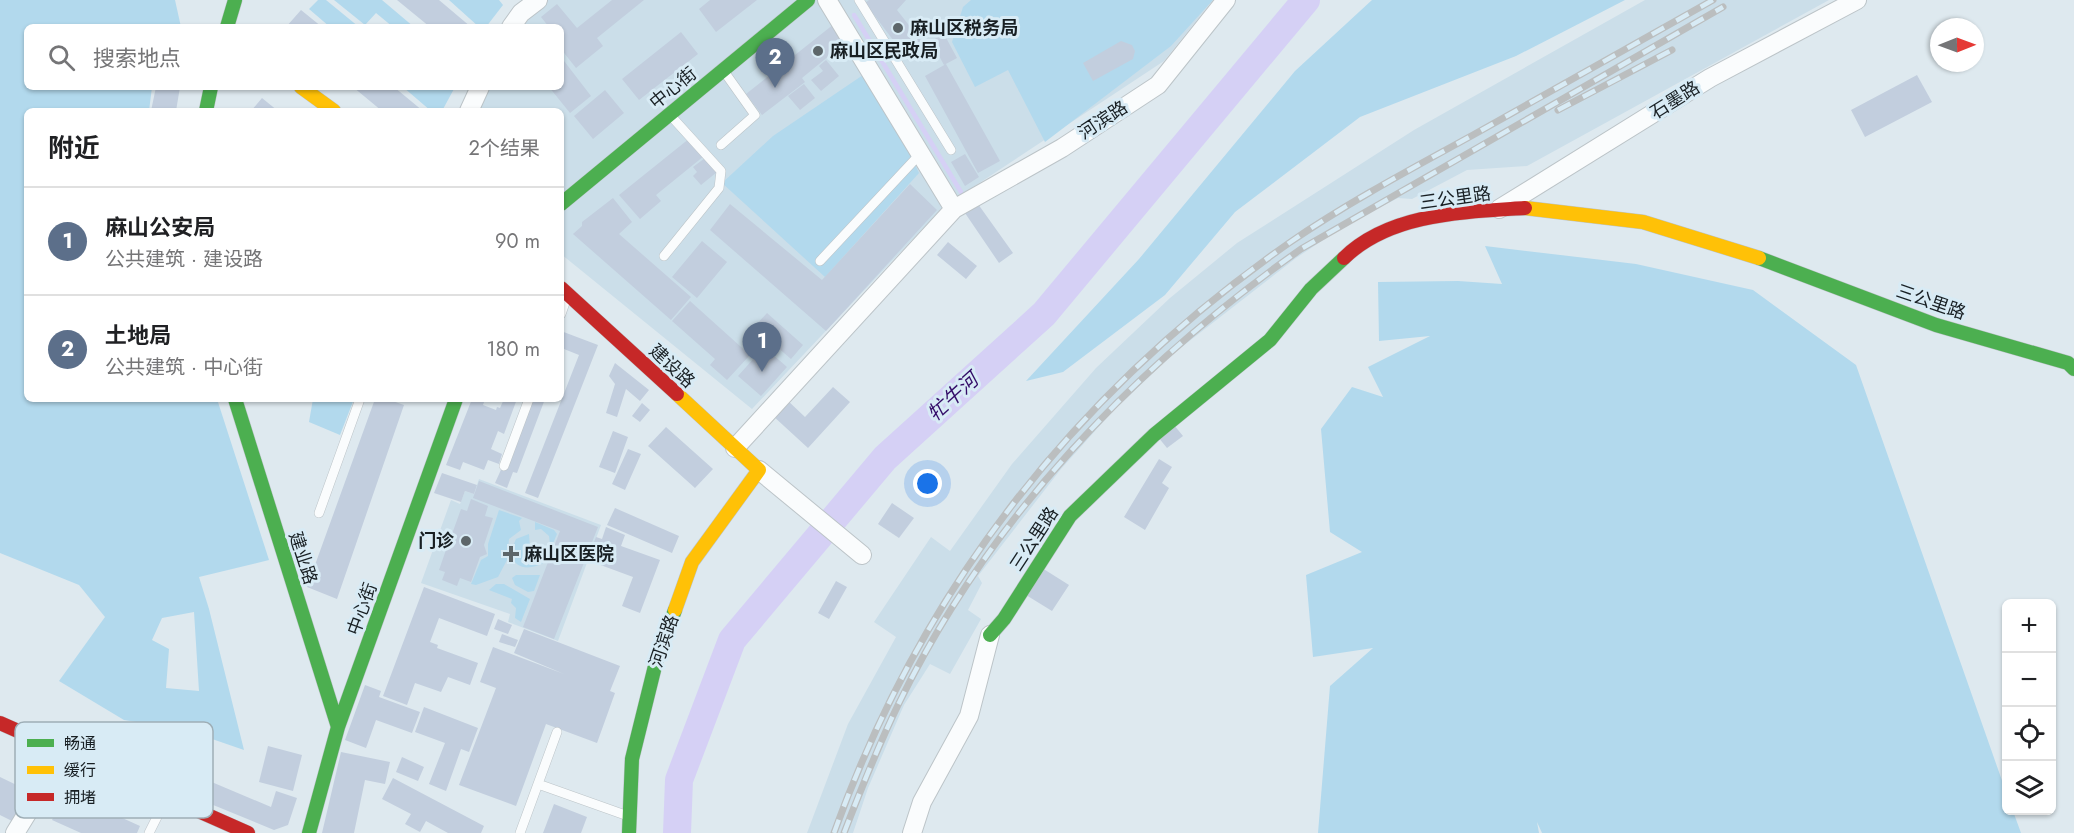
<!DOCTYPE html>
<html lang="zh">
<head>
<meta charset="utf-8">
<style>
	:root { --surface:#fff; --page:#f6f6f6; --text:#202124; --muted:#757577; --line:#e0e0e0; --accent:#5d666a }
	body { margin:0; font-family:Jost,"Noto Sans SC",sans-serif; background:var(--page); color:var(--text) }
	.controls { position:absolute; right:18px; bottom:18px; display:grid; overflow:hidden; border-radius:9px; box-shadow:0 2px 4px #0004 }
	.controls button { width:54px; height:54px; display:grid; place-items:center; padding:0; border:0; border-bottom:2px solid var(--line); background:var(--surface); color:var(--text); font:30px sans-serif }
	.compass { position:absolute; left:1930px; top:18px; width:54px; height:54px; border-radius:50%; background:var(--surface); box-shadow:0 2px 4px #0004; rotate:89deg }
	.you { position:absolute; left:928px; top:484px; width:21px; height:21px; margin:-15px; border:4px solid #fff; border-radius:50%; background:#1a73e8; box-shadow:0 0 0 9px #1a73e833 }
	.badge { display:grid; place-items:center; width:39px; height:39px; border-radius:50%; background:var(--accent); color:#fff; font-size:20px; font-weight:700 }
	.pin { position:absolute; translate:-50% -50px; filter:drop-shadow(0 2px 3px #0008) }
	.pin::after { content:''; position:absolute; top:32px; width:21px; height:18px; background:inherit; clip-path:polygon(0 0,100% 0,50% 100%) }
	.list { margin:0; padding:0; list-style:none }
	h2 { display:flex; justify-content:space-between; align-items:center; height:78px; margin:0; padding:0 24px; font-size:26px }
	h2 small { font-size:20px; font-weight:400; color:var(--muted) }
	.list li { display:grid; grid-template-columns:39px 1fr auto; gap:18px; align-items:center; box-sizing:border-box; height:108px; padding:0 24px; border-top:2px solid var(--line) }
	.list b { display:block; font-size:22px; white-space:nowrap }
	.list p { margin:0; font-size:20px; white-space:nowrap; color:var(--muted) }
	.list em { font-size:20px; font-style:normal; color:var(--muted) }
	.icon { flex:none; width:33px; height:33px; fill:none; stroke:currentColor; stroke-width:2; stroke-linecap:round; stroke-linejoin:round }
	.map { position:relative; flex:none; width:2074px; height:833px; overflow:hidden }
	.search { position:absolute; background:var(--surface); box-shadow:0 2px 4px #0004; left:24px; top:24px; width:540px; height:66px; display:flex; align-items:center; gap:15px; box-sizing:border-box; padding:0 21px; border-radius:9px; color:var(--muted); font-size:22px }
	.panel { position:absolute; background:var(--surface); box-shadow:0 2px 4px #0004; left:24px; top:108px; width:540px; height:294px; border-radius:9px }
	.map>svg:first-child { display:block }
</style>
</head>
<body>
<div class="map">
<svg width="2074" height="833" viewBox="0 0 2074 833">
	<rect width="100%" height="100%" fill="#dee9ef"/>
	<path fill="#cbdee9" d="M548,0H1213L1164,61L943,207L752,409L561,254V111H474L487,87H561V27H521Z
		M1645,0H1829L1527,166L1467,170L1412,199L1398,198L1346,225L1296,258L1174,353L1112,412L1061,469L978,576L982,583L968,610L981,619L950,674L930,664L904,705L868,788L853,833H807L848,724L896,637L874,622L931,537L950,551L1012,464L1096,368L1170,298L1237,243L1414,130Z
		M479,479L601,525L558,641L508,622L510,614L421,583L451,500L460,504L465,491L474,494Z"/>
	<path fill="#b2d9ed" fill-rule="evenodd" d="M0,0H175L181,27H27V87H152L149,111H27V399H217L269,560L199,577L209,609L244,750L186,730L124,720L59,681L105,617L79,585L0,553ZM194,612L199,691L166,688L169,649L152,640L162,618Z
		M318,0H326L359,27H330L309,9Z
		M334,0H382L414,27H393L376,13L365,25Z
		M449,0H499L503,5L486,27H479Z
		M971,0H1213L1171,46L1045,142L1008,70L975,87L952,42L963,7Z
		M1372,0H1625L1516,56L1360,117L1235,212L1165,295L1063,372L1026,381L1139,259L1295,71Z
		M863,75L891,116L919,173L825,277L722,183L773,136Z
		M403,87H455L442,111H431Z
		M1485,246L1636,264L1753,290L1856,365L2006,792V810L2013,811L2021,833H1542L1537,822L1539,833H1318L1330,686L1373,648L1313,657L1306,575L1362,552L1330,532L1321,429L1352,387L1383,397L1368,367L1430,336L1379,341L1378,282L1458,281L1502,284Z
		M313,399H354L340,435L309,422Z
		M499,510L522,518L519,521L521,530L509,539L507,560L498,577L476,585L471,584L481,560L488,556V544Z
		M535,522L554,530L557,534L545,562C531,570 516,571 510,553L516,539L529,534L530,548L538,553L544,552L550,544L549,536L541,529L535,530Z
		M516,575H540L534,591L528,592L515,585L512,578Z
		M496,584H504L530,599L521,622L515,618L516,608L511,603L512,599L489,590Z"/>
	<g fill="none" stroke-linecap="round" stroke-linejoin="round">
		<path stroke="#d5d0f5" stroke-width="4.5" d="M854,15L961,192"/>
		<path stroke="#d5d0f5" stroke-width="28" d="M677,833L679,780L732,640L885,458L1044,314L1306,0"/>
	</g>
	<path fill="#c2cede" d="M397,0H439L471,27H430Z
		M612,0H644L597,38L603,46L576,68L561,49V27H549L541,17L557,4L577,28Z
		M710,0H757L716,32L699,9Z
		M869,0H906L897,10L926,47L909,61L865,3Z
		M301,10L322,27H286Z
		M834,24L847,41L802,78L805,82L762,115L746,94Z
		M681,32L698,54L639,100L622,79Z
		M944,34L957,58L944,65L931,41Z
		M1121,41L1132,45L1135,51L1133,59L1093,81L1083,63Z
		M561,57L591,96L570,113L549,87H561Z
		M826,60L839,76L821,91L811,80L823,71L819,66Z
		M946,64L1000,161L978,173L925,76Z
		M1917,75L1932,102L1865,137L1851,110Z
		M804,84L815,98L800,110L788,96Z
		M156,87H180L176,111H151Z
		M353,87H394L423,111H382Z
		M605,90L624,113L593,139L574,116Z
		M262,98L278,111H251Z
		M690,138L704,156L656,195L661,201L640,219L619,195Z
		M965,154L979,177L965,186L951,162Z
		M705,158L717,172L701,185L693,176L697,172L693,167Z
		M910,184L937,210L826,331L710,230L730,204L822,280Z
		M613,198L632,222L619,234L691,297L671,320L573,234L582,226V222Z
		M978,204L1013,253L999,263L965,213Z
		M702,241L727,262L697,298L672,277Z
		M948,242L977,266L966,279L937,255Z
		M690,301L750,355L727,380L710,365L715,359L672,321Z
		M767,313L803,345L791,359L754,327Z
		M561,331L598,345L538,498L525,493L579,355L564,349L561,356Z
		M764,347L787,367L761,396L738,376Z
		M615,363L649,390L640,401L626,389L617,417L606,413L615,384L609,376Z
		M833,387L850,402L808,448L772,415L786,399L805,417Z
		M375,399H387L404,405L337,599L307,587Z
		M472,399H485L483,405L496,410L497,407L500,408L504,399H517L504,434L498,431L491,449L480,444L502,454L499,464L488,460L484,470L463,462L460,470L446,465Z
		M533,399H545L517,473L513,472L507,488L495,483Z
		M642,403L650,410L640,422L632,416Z
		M1174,425L1183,436L1167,448L1158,437Z
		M666,427L713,469L695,488L648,446Z
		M613,431L628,437L615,473L599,467Z
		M628,449L641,454L625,490L612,484Z
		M1159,459L1172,467L1162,483L1169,488L1145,530L1124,517Z
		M442,473L477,485L474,494L465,491L461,502L434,493Z
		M479,481L598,527L554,639L523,627L560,531L473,498Z
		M471,499L488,506L485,516L493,518L484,545L487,554L480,557L471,582L460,578L457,586L442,580L445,572L439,570L448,544L447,538L452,534L461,509L467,511Z
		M892,503L914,518L899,538L878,524Z
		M615,508L679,536L672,553L607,525Z
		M606,527L625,535L621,546L660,560L640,613L622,606L633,577L587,560L596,537L602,539Z
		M1042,568L1069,585L1052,611L1026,595Z
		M836,581L847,587L829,619L818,613Z
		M424,587L495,614L487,636L439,618L430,642L438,645L437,648L478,663L470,685L448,677L441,692L415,683L407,705L383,696Z
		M498,619L512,625L508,634L494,629Z
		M524,629L620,666L610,691L615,693L597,743L546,724L516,806L459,785L496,688L480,682L493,647L564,674L514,653Z
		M502,634L518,640L515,647L499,642Z
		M365,685L381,691L379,697L420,712L412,733L376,720L366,748L345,740Z
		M424,707L478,728L469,752L461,749L446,791L429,784L445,743L415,732Z
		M268,746L302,755L293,791L259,782Z
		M341,752L390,762L385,784L365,780L354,833H322Z
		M402,757L424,767L418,781L396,772Z
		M188,772L271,807L276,791L297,798L288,825L274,830L179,791Z
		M0,777L27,790L12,821L0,815Z
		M393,778L484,826L481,833H448L426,821L420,832L405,824L411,814L382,799Z
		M65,792L140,826L137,833H81L52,820Z
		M554,804L587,817L581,833H543Z"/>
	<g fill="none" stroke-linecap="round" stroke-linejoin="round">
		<defs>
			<path id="lane" d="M859,0L951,150
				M721,145L755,115L723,70
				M664,256L719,188L721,171L671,116
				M820,261L921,153
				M561,314L567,297
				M504,466L529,399
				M319,513L360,399
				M538,784L628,816
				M149,833L166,799
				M520,833L557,732"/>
			<path id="street" d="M511,27L521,13L538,0
				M469,111L480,87
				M954,209L1062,148L1158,85L1226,0
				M1499,209L1710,78L1857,0
				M735,448L954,209L827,0
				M759,470L862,555
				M15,833L65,752
				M912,833L922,802L969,716L990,635"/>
			<path id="fast" d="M227,27L235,0
				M206,111L211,87
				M561,204L808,0
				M1759,258L1936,325L2068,363L2074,369
				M235,399L338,727
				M990,635L1004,619L1070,516L1154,435L1270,340L1311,289L1344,258
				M309,833L338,727L456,399
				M629,833L632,759L656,662L675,610"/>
			<path id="slow" d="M301,87L334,111
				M1525,208L1643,222L1759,258
				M675,610L692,562L759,470L677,394"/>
			<path id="jam" d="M1344,258C1390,213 1464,212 1525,208
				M561,288L677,394
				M0,723L248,833"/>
		</defs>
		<use href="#lane" stroke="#bcc4c8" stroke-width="10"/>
		<use href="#street" stroke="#bcc4c8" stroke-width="20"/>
		<use href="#fast" stroke="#bcc4c8" stroke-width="15"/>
		<use href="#slow" stroke="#bcc4c8" stroke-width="15"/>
		<use href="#jam" stroke="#bcc4c8" stroke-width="15"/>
		<use href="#lane" stroke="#fafcfd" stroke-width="9"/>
		<use href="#street" stroke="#fafcfd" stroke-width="18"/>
		<use href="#fast" stroke="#4caf50" stroke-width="14"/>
		<use href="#slow" stroke="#ffc107" stroke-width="14"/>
		<use href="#jam" stroke="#c62828" stroke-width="14"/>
		<defs>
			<path id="rail" d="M1558,110L1672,50
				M834,833C922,588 1076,392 1289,243C1347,203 1411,169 1473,135C1553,90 1633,45 1713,0
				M844,833C861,789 878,746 899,703C989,518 1134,367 1301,249L1723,7"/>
		</defs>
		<use href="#rail" stroke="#bbbebf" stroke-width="7"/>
		<use href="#rail" stroke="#d8ebf5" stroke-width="4.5" stroke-dasharray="14" stroke-linecap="butt"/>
	</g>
	<g fill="#5d666a" stroke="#d8ebf5" stroke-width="2">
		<circle cx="898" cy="28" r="6"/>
		<circle cx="818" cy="51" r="6"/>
		<circle cx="466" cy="541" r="6"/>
		<path d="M508 545h6v6h6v6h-6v6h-6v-6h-6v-6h6z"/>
	</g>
	<g text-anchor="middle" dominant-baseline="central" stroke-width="6" stroke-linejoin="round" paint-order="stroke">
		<g font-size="18" font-weight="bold" fill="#181f23" stroke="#d8ebf5" text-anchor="start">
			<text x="910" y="28">麻山区税务局</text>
			<text x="830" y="51">麻山区民政局</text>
			<text x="454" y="541" text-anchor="end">门诊</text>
			<text x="524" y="554">麻山区医院</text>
		</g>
		<g font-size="18" fill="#181f23" stroke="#d8ebf5">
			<text transform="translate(673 88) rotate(-39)">中心街</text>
			<text transform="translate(1675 100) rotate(-32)">石墨路</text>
			<text transform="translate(1103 120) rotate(-33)">河滨路</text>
			<text transform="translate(1455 198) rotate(-8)">三公里路</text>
			<text transform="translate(1931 302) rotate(19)">三公里路</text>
			<text transform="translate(672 366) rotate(43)">建设路</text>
			<text transform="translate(1034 539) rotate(-57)">三公里路</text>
			<text transform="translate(303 558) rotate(72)">建业路</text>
			<text transform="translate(362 609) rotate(-70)">中心街</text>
			<text transform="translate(664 641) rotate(-71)">河滨路</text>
		</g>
		<g font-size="20" font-style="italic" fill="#330c68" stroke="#d8ebf5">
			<text transform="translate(953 397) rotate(-42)">牤牛河</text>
		</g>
	</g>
	<rect x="15" y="722" width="198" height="96" rx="9" fill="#d8ebf5" stroke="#9eaeb6" stroke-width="1.5"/>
	<rect x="27" y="739" width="27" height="8" fill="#4caf50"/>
	<rect x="27" y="766" width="27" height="8" fill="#ffc107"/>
	<rect x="27" y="793" width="27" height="8" fill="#c62828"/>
	<g font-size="16" fill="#181f23">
		<text x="64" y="749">畅通</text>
		<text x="64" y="776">缓行</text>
		<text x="64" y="803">拥堵</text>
	</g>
</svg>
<div class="controls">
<button>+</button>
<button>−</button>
<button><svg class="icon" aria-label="locate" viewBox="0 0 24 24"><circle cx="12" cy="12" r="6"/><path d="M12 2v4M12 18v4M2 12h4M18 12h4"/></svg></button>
<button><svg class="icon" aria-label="layers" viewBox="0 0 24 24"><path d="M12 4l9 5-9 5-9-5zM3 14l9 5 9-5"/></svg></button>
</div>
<svg class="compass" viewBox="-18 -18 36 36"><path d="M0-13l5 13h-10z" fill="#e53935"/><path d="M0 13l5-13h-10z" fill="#757577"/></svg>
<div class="you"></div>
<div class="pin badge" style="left:762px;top:372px;background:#5c6f8a">1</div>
<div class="pin badge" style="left:775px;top:88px;background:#5c6f8a">2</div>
<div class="search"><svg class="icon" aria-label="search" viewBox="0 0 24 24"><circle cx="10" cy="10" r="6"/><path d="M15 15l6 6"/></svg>搜索地点</div>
<section class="panel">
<h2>附近<small>2个结果</small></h2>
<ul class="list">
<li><span class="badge" style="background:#5c6f8a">1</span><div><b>麻山公安局</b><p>公共建筑 · 建设路</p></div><em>90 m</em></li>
<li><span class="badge" style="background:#5c6f8a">2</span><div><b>土地局</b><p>公共建筑 · 中心街</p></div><em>180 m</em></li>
</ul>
</section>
</div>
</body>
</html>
